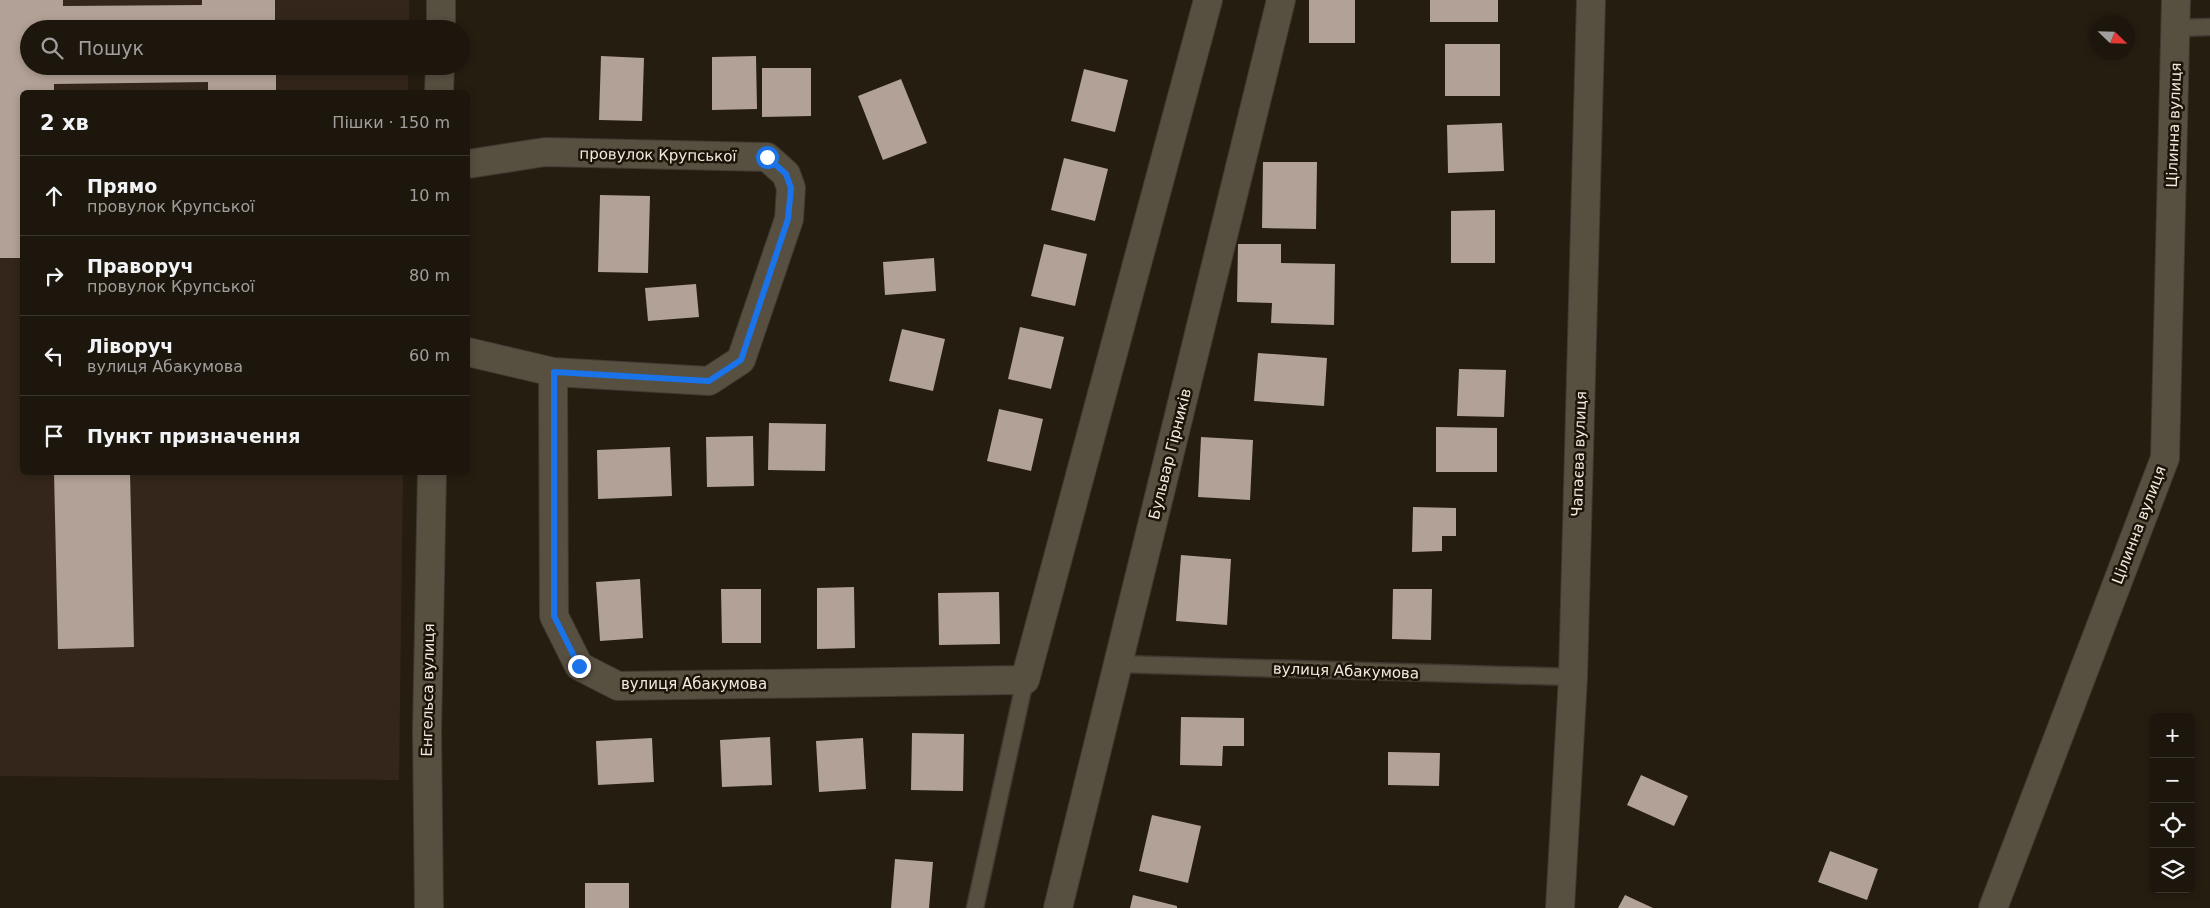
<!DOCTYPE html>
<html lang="uk">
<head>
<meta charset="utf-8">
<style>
	:root { --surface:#1c160c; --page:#29231a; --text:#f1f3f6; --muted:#a09f9d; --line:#3a352d }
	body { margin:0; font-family:"DejaVu Sans",sans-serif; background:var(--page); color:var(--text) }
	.controls { position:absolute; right:15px; bottom:15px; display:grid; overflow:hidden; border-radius:8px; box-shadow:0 2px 8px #0003 }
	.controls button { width:45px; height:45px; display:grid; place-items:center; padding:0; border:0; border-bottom:1px solid var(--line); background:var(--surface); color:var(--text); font:25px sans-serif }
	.compass { position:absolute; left:2090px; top:15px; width:45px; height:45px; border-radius:50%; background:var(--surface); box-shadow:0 2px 8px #0003; rotate:113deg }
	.stop { position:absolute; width:15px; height:15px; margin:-11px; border:4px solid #1a73e8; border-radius:50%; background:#fff }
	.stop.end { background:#1a73e8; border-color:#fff; box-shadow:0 1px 5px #0008 }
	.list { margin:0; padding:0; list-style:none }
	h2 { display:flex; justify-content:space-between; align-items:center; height:65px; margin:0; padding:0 20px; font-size:21px }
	h2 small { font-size:16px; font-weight:400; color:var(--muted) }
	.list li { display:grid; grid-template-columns:32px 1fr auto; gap:15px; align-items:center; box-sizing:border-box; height:80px; padding:0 20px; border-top:1px solid var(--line) }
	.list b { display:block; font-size:19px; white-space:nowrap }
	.list p { margin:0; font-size:16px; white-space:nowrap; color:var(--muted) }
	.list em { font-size:16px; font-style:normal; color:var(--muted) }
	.icon { flex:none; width:28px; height:28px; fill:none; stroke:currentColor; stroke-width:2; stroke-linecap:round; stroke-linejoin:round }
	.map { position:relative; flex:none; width:2210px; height:908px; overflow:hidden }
	.search { position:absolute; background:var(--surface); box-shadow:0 2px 8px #0003; left:20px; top:20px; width:450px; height:55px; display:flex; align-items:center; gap:12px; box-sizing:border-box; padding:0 18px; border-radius:28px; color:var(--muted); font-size:19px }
	.panel { position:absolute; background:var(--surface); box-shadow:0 2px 8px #0003; left:20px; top:90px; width:450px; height:385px; border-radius:8px }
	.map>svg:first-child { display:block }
</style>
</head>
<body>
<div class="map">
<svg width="2210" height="908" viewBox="0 0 2210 908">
	<rect width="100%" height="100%" fill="#251d10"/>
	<path fill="#34261a" d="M0,0H409V29H29V66H408V92H22V472L403,473L399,780L0,776Z"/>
	<path fill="#b2a196" d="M0,0H63V6L202,5V0H275V29H29V66H276V92H208V82L54,84V92H22V258H0Z
		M1309,0H1355V43H1309Z
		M1430,0H1498V22H1430Z
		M1445,44H1500V96H1445Z
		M601,56L644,58L642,121L599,120Z
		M756,56L757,109L712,110V57Z
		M762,68H811V116L762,117Z
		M1084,69L1128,80L1115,132L1071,121Z
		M901,79L927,143L883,160L858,96Z
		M1502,123L1504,171L1448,173L1447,125Z
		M1064,158L1108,169L1095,221L1051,210Z
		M1263,162H1317L1316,229L1262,228Z
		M600,195L650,196L648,273L598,272Z
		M1495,210V263H1451V211Z
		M1044,244L1087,254L1075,306L1031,296Z
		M1238,244H1281V263L1335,264L1334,325L1271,323L1272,303L1237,302Z
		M934,258L936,291L885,295L883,262Z
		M696,284L699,317L648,321L645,288Z
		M1020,327L1064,337L1051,389L1008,379Z
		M902,329L945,339L933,391L889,381Z
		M1258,353L1327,358L1324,406L1254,401Z
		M1459,369L1506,370L1504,417L1457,416Z
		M999,409L1043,419L1031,471L987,461Z
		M769,423L826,424L825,471L768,470Z
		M1436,427L1497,428V472H1436Z
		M753,436L754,486L707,487L706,437Z
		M1201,437L1253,440L1250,500L1198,497Z
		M670,447L672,496L598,499L597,450Z
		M54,472H130L134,647L58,649Z
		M1413,507L1456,508V536H1442V551L1412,552Z
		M1181,555L1231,559L1227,625L1176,621Z
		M640,579L643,638L600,641L596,582Z
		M854,587L855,648L817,649V588Z
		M721,589H761V643H722Z
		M1393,589H1432L1431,640L1392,639Z
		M999,592L1000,644L939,645L938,593Z
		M1181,717L1244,718V746H1223L1222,766L1180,765Z
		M912,733L964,734L963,791L911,790Z
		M770,737L772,785L722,787L720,740Z
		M652,738L654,782L598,785L596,741Z
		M863,738L866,789L819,792L816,741Z
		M1388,752L1440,753L1439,786L1388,785Z
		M1641,775L1688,796L1674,826L1627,805Z
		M1152,815L1201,826L1188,883L1139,871Z
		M1830,851L1878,869L1867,900L1818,882Z
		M895,859L933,862L929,908H891Z
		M585,883H629V908H585Z
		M1133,895L1177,906V908H1130Z
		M1625,895L1653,908H1618Z"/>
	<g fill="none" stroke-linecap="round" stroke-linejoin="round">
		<defs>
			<path id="service" d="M2177,28L2210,27
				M1118,664L1573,677
				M975,908L1025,680"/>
			<path id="minor" d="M441,29V0
				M439,92L440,66
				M468,164L545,152L767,157L786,174L791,188L789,219L741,360L709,381L553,372L468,352
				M553,372L554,616L579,666L618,686L1025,680L1208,0
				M429,908L427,731L432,472
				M1058,908L1281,0
				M1560,908L1573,677L1591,0"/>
			<path id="tertiary" d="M1993,908L2165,458L2176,0"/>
		</defs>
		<use href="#service" stroke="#403932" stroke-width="19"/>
		<use href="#minor" stroke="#403932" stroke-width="30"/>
		<use href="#tertiary" stroke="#403932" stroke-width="30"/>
		<use href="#service" stroke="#574f40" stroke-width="16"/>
		<use href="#minor" stroke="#574f40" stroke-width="28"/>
		<use href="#tertiary" stroke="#574f40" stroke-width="28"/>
	</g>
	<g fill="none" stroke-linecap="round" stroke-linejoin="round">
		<path stroke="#1a73e8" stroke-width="6" d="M579,666L554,616V372L709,381L741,360L788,219L791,188L786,174L767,157"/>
	</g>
	<g text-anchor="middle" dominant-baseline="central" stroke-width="5" stroke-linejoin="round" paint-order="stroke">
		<g font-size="15" fill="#efeae2" stroke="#1b1407">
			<text transform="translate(2174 125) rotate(-88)">Цілинна вулиця</text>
			<text transform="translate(658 155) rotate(1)">провулок Крупської</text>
			<text transform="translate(1170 454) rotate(-76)">Бульвар Гірників</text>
			<text transform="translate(1579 454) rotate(-88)">Чапаєва вулиця</text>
			<text transform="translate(2139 525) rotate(-69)">Цілинна вулиця</text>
			<text transform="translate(1346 671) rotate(2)">вулиця Абакумова</text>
			<text x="694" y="684">вулиця Абакумова</text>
			<text transform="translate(428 690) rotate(-89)">Енгельса вулиця</text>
		</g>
	</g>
</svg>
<div class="controls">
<button>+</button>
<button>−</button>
<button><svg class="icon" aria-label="locate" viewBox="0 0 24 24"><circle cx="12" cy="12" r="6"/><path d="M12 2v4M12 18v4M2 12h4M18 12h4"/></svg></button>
<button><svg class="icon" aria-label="layers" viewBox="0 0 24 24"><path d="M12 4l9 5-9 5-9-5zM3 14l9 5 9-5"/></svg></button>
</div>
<svg class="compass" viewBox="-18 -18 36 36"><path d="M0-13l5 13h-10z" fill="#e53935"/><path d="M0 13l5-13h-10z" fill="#a09f9d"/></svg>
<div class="stop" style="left:767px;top:157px"></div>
<div class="stop end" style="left:579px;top:666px"></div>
<div class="search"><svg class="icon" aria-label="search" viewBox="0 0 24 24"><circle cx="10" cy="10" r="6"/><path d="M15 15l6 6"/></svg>Пошук</div>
<section class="panel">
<h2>2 хв<small>Пішки · 150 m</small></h2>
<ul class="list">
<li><svg class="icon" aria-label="ahead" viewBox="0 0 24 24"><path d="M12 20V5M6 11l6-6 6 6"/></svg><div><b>Прямо</b><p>провулок Крупської</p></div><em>10 m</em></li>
<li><svg class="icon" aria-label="right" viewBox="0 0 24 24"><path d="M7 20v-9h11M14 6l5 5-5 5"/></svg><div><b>Праворуч</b><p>провулок Крупської</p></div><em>80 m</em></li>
<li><svg class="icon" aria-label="left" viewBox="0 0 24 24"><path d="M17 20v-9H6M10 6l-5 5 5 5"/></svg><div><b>Ліворуч</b><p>вулиця Абакумова</p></div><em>60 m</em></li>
<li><svg class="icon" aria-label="arrive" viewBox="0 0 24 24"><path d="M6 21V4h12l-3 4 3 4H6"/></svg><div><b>Пункт призначення</b></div></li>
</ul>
</section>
</div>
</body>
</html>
